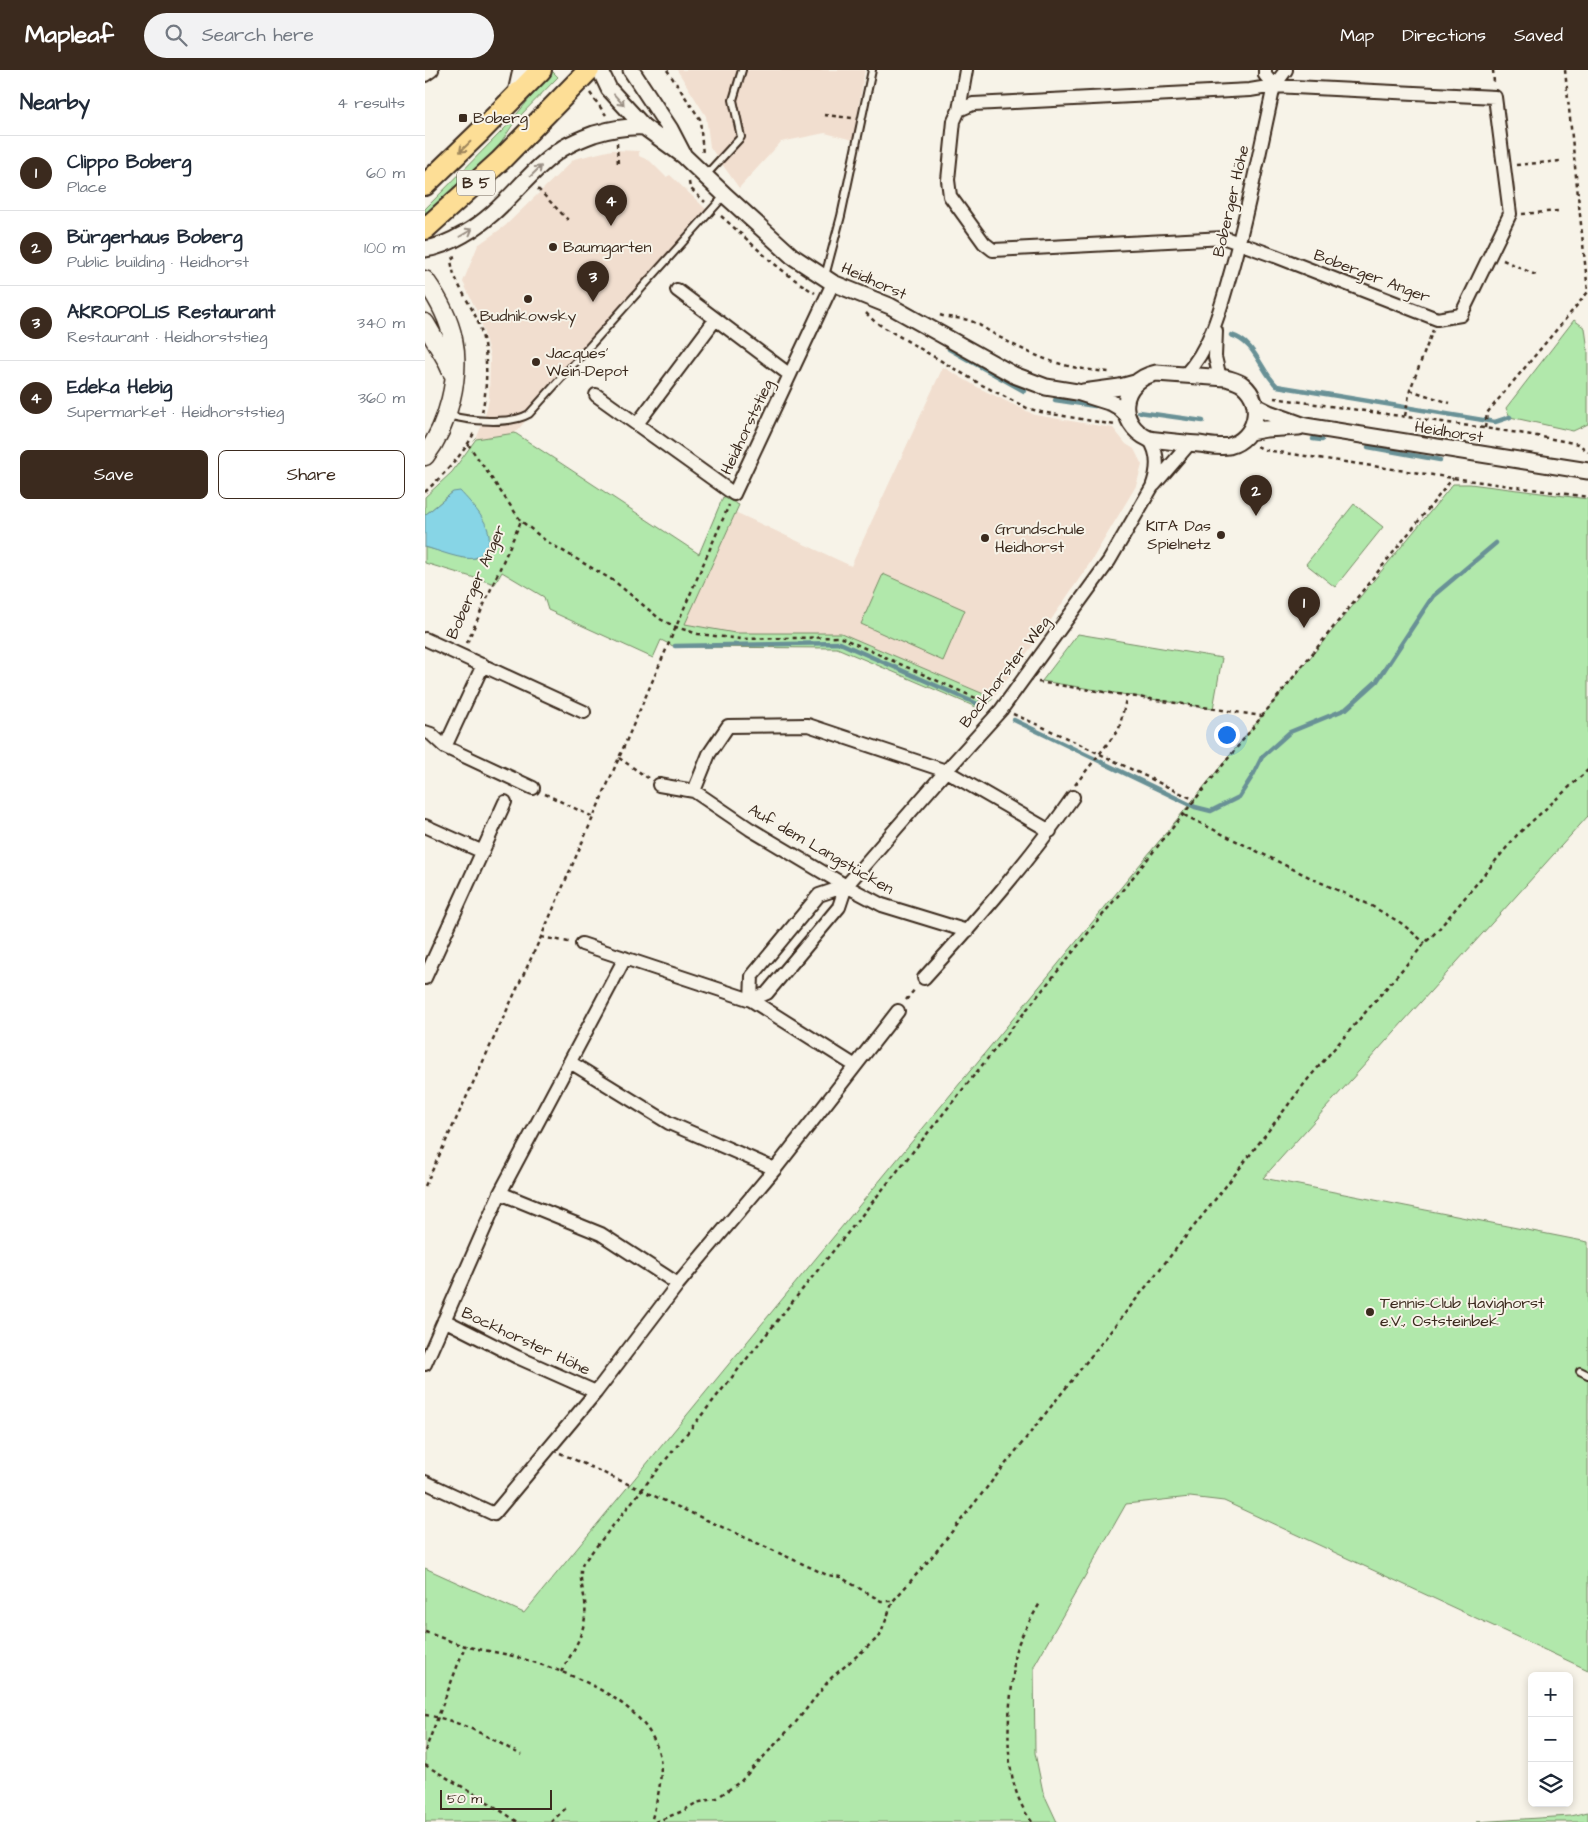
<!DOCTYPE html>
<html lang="en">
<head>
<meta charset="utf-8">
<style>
	:root { --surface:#fff; --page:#f2f2f3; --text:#1f2937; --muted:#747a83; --line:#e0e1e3; --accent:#3b2a1e }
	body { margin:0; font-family:"Architects Daughter",sans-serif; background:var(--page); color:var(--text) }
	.controls { position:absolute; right:15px; bottom:15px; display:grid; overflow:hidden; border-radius:8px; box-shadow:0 2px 8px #0003 }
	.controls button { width:45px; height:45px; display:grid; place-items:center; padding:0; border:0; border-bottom:1px solid var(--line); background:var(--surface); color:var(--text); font:25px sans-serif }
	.scale { position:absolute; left:15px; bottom:12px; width:112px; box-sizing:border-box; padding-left:5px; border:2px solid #3b2a1e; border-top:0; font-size:14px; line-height:18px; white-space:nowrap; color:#3b2a1e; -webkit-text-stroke:4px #f7f3e8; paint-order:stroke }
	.you { position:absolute; left:801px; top:664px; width:18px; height:18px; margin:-12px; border:4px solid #fff; border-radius:50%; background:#1a73e8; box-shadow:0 0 0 8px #1a73e833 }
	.badge { display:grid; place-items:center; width:32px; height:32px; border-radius:50%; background:var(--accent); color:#fff; font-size:16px; font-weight:700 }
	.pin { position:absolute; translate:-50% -41px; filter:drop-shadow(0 1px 2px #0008) }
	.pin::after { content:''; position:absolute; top:26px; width:18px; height:15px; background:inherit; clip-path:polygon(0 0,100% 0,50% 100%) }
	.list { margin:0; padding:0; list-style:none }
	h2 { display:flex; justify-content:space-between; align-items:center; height:65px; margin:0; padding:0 20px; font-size:21px }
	h2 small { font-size:16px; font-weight:400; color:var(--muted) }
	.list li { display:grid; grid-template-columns:32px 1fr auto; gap:15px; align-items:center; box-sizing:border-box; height:75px; padding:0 20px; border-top:1px solid var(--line) }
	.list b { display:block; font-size:19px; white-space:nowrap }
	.list p { margin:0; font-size:16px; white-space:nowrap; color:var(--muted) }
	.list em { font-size:16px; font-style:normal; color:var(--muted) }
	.actions { display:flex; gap:10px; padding:15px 20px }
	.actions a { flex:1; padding:11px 0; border:1px solid var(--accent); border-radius:8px; text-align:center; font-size:18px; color:var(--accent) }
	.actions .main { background:var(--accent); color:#fff }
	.icon { flex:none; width:28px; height:28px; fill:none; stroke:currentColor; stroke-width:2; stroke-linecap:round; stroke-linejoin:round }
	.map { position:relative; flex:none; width:1163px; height:1752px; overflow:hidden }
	header { display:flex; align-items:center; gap:30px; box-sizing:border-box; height:70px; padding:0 25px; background:var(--accent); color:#fff }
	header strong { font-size:24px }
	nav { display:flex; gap:28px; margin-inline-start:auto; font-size:18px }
	.search { width:350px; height:45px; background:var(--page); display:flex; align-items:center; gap:12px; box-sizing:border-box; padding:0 18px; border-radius:28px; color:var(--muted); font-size:19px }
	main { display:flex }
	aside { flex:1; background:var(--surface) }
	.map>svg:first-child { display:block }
</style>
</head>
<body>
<header>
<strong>Mapleaf</strong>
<div class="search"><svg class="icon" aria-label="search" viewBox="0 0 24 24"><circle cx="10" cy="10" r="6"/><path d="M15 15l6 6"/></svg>Search here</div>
<nav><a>Map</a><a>Directions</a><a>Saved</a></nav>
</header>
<main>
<aside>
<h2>Nearby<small>4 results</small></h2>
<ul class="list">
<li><span class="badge">1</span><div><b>Clippo Boberg</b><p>Place</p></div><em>60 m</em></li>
<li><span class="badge">2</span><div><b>Bürgerhaus Boberg</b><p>Public building · Heidhorst</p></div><em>100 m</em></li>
<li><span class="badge">3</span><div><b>AKROPOLIS Restaurant</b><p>Restaurant · Heidhorststieg</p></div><em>340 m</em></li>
<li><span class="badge">4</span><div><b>Edeka Hebig</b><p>Supermarket · Heidhorststieg</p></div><em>360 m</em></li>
</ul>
<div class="actions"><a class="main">Save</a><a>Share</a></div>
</aside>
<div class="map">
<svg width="1163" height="1752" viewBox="0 0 1163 1752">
	<rect width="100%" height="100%" fill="#f7f3e8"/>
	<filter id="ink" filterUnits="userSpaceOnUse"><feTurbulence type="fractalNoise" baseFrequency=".02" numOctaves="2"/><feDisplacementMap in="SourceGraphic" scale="10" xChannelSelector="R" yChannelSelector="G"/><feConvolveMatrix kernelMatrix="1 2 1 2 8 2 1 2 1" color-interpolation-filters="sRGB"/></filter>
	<g filter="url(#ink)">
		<path fill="#f1decf" d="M252,0H440L428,70L400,63L356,72L314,118L285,77L281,46Z
			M187,80L214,81V86L225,91L241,107L245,105L283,141L90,363L51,369L59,350L64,329L65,287L55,248L38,212L53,175L80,156L149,89Z
			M518,297L554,318L610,345L688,358L701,374L709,379L717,395L711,416L665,493L617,563L568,628L416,563H310L260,554L310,442L426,496Z"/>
		<path fill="#b1e8ab" stroke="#768964" d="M127,1L133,7L90,51L71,81L51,101L0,149V139L83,55Z
			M1149,250L1160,258L1163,281V354L1148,361L1085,347L1081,338Z
			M90,363L274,484L298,427L314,435L260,554L310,563H416L568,628L558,640L412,578L250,577L236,570L228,588L123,540L119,527L77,502L70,514L0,493V477L40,488H51L60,480L28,422L0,445V427L27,402L51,369Z
			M1028,414H1045L1163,429V746L838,1108L1163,1172V1600L799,1431L765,1427L701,1434L609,1596L610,1683L618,1722L632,1752H0V1498L99,1543Z
			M929,434L958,457L910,517L881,494Z
			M458,504L540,540L518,591L436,554Z
			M653,564L797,588L788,639L617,611Z
			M1163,1742V1752H1051L1145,1746Z"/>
		<path fill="#87d5e6" stroke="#699196" d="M35,421C47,434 76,463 59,481C57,483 53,487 50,488C38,491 12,480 0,477V445L28,422Z"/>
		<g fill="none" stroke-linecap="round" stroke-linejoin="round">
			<path stroke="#699196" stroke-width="4.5" d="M806,265C831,272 835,300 852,316L1070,352L1085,347
				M524,279L599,321
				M630,330L670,336
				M714,342L778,351
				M888,369L897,370
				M943,377L1015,390
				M250,576L415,573L555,635
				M589,650L770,737L786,741L814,727L828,705L837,687L865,662L921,639L952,611L1008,526L1071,473"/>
			<defs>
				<path id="service" d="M280,106L316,67L308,30L317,0
					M400,206L416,146L447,0
					M23,345C43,351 85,355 104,344L300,125
					M1155,1301L1163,1305"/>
				<path id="minor" d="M840,0V5L849,16
					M0,5L7,0
					M849,16L1070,27L1085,144L1036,245L1012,249L850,186L800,168L568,180L559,173L525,126L523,110L529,51L534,40L548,34L825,20Z
					M534,40L541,0
					M252,220L365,305
					M791,261L790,287L795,308
					M760,305C786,277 795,240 805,205C823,143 835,79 849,16L861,0
					M171,325L309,424L408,213
					M212,354L290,250
					M729,415L765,373
					M0,569L159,642
					M0,662L6,664L20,677L108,718
					M20,677L58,595
					M234,715L269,721L325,759L421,816L457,835L542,861
					M269,721L284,684L303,656L383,655L521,701L625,761
					M0,756L58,782
					M421,816L414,837L342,923L326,930L327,906L394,825L421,816L521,701L576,640L684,491L727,417C733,401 735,384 724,369
					M157,874L326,930L429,995
					M0,908L80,732
					M499,908C552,850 604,791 648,727
					M145,992L244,1053L350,1099
					M75,1123L176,1164L253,1214
					M19,1250L92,1287L171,1322
					M0,1294L75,1123L200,888
					M0,1412L69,1444L171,1322L253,1214L350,1099L473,941"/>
				<path id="tertiary" d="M175,0L184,19L219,57L259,86L300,125L367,186L408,213L465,236L589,305L621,317L652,322L687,333L694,337L701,344
					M206,0L245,59L258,84
					M90,27L96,0
					M0,179C15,177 27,171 39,164C79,142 101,102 138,78C148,72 158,68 169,64C186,59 201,56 219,57
					M731,303L801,308C807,310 813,311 818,315C840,333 831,369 804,376C794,378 783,375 774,374C757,373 741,371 724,369C690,353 694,311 731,303Z
					M658,322L695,317L710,313
					M830,336L844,343L880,356L1163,401
					M824,362L841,359L874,357"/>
				<path id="secondary" d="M0,210C12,227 24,249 28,269C36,306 23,356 0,386
					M0,253L21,289L27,302"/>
				<path id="primary" d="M0,115L55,62L116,0
					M0,159L75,91L164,0"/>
			</defs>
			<use href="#service" stroke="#3b2a1e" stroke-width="10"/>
			<use href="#minor" stroke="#3b2a1e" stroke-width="16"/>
			<use href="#tertiary" stroke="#3b2a1e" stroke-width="19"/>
			<use href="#secondary" stroke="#3b2a1e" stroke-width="21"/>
			<use href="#primary" stroke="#3b2a1e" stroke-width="24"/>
			<path stroke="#3b2a1e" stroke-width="2.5" stroke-dasharray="4 4" stroke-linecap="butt" d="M242,0L275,49L278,85
				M1068,0L1069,13
				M165,23L181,45
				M399,45L427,48
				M192,73L193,96
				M1091,95L1136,91
				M264,112L265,118L280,132
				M113,119L143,150
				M1097,144L1133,141
				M296,146C328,174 352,200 390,223
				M30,187L26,190C27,196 28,203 31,209C38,225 49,240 55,257C63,283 63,315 57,342
				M1078,190L1113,206
				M441,243L450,252L557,315L602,338L616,342L690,355
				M515,245C525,249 536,247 546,251C556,255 566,263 576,268C614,289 641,299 685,302
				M985,320L1025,333
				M849,328L1101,364L1154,374L1163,382
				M980,346L985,320L1008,260
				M1060,358L1062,343L1163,222L1140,0
				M43,374L96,451L121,471L189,511L235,549L251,557L273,564L316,569L415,567L564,634
				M832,376L840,380L1028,408L1163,427
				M0,422C19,404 39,384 50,361
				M42,573L96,451
				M613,612L837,646
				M588,644C649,670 709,701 770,730
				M194,688L223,708
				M650,715L694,659L702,625
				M120,724L168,747
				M759,745L888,809L943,834L976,853L1000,873
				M116,867L144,872
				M481,930L490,919
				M0,1116L116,867L304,435
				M135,1383L402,1505L415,1507L456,1531H468
				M0,1562C13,1566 26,1572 40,1576C55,1580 72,1582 88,1586C138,1600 224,1629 235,1688C238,1710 232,1731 226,1752
				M136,1602C149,1580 163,1559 160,1532C158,1518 153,1506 158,1493L1028,408
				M0,1645C35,1650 66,1668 96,1685
				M0,1681L40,1576
				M0,1695L55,1727L93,1752
				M126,1752L142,1737
				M230,1752L258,1741L271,1733L292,1728L316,1711L371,1652L405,1609L455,1566L468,1531L506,1488L808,1107L883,1009L1000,873L1013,860L1092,765L1163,700
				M607,1752C577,1713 582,1654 588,1607C589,1598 588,1586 592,1577C598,1562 607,1547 615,1533"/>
			<use href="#service" stroke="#f7f3e8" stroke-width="6"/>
			<use href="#minor" stroke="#f7f3e8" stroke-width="12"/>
			<use href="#tertiary" stroke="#f7f3e8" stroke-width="15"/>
			<use href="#secondary" stroke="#f7f3e8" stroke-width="18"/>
			<use href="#primary" stroke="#fdde96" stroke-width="20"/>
		</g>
		<defs><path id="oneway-shaft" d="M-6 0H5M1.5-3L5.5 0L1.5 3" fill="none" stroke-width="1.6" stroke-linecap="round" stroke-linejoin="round" transform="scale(1.25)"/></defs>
		<g stroke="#998e83">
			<use href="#oneway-shaft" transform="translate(194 30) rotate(48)"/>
			<use href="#oneway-shaft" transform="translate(111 101) rotate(-44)"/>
			<use href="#oneway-shaft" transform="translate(41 163) rotate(-30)"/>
		</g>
		<use stroke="#9c845a" href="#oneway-shaft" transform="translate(40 77) rotate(136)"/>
	</g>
	<g fill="#3b2a1e" stroke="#f7f3e8" stroke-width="2">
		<rect x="33" y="43" width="10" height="10" rx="2.5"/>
		<circle cx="128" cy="177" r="5"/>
		<circle cx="103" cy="229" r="5"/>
		<circle cx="111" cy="292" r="5"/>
		<circle cx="796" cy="465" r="5"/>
		<circle cx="560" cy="468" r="5"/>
		<circle cx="945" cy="1242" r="5"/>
	</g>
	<g text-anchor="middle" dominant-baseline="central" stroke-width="4" stroke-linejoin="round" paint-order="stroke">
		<rect fill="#f7f3e8" stroke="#73665b" stroke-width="1" x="32" y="100.5" width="38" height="25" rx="4"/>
		<g font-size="15" font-weight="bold" fill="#3b2a1e">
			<text x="51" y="113">B 5</text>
		</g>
		<g font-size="16" fill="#3b2a1e" stroke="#f7f3e8" text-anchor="start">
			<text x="48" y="48">Boberg</text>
			<text x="138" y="177">Baumgarten</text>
			<text x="103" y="246" text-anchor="middle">Budnikowsky</text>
			<text x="121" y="283">Jacques’<tspan x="121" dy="18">Wein-Depot</tspan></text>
			<text x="786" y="456" text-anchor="end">KITA Das<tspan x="786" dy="18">Spielnetz</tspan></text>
			<text x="570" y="459">Grundschule<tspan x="570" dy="18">Heidhorst</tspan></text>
			<text x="955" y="1233">Tennis-Club Havighorst<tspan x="955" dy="18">e.V., Oststeinbek</tspan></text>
		</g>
		<g font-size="16" fill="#3b2a1e" stroke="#f7f3e8">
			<text transform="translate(806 131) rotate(-77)">Boberger Höhe</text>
			<text transform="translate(947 206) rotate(21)">Boberger Anger</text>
			<text transform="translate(449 211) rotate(24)">Heidhorst</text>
			<text transform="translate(322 357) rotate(-65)">Heidhorststieg</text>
			<text transform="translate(1024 362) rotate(9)">Heidhorst</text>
			<text transform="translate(51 512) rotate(-66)">Boberger Anger</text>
			<text transform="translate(580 602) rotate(-52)">Bockhorster Weg</text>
			<text transform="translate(396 779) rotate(30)">Auf dem Langstücken</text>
			<text transform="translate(101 1271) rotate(25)">Bockhorster Höhe</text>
		</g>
	</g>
</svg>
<div class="controls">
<button>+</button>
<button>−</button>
<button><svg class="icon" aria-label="layers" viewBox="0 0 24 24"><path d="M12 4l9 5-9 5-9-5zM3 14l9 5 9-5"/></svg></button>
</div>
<div class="scale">50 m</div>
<div class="you"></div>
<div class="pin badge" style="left:879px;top:558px">1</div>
<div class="pin badge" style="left:831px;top:446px">2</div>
<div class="pin badge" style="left:168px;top:232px">3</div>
<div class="pin badge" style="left:186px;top:156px">4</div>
</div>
</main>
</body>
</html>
